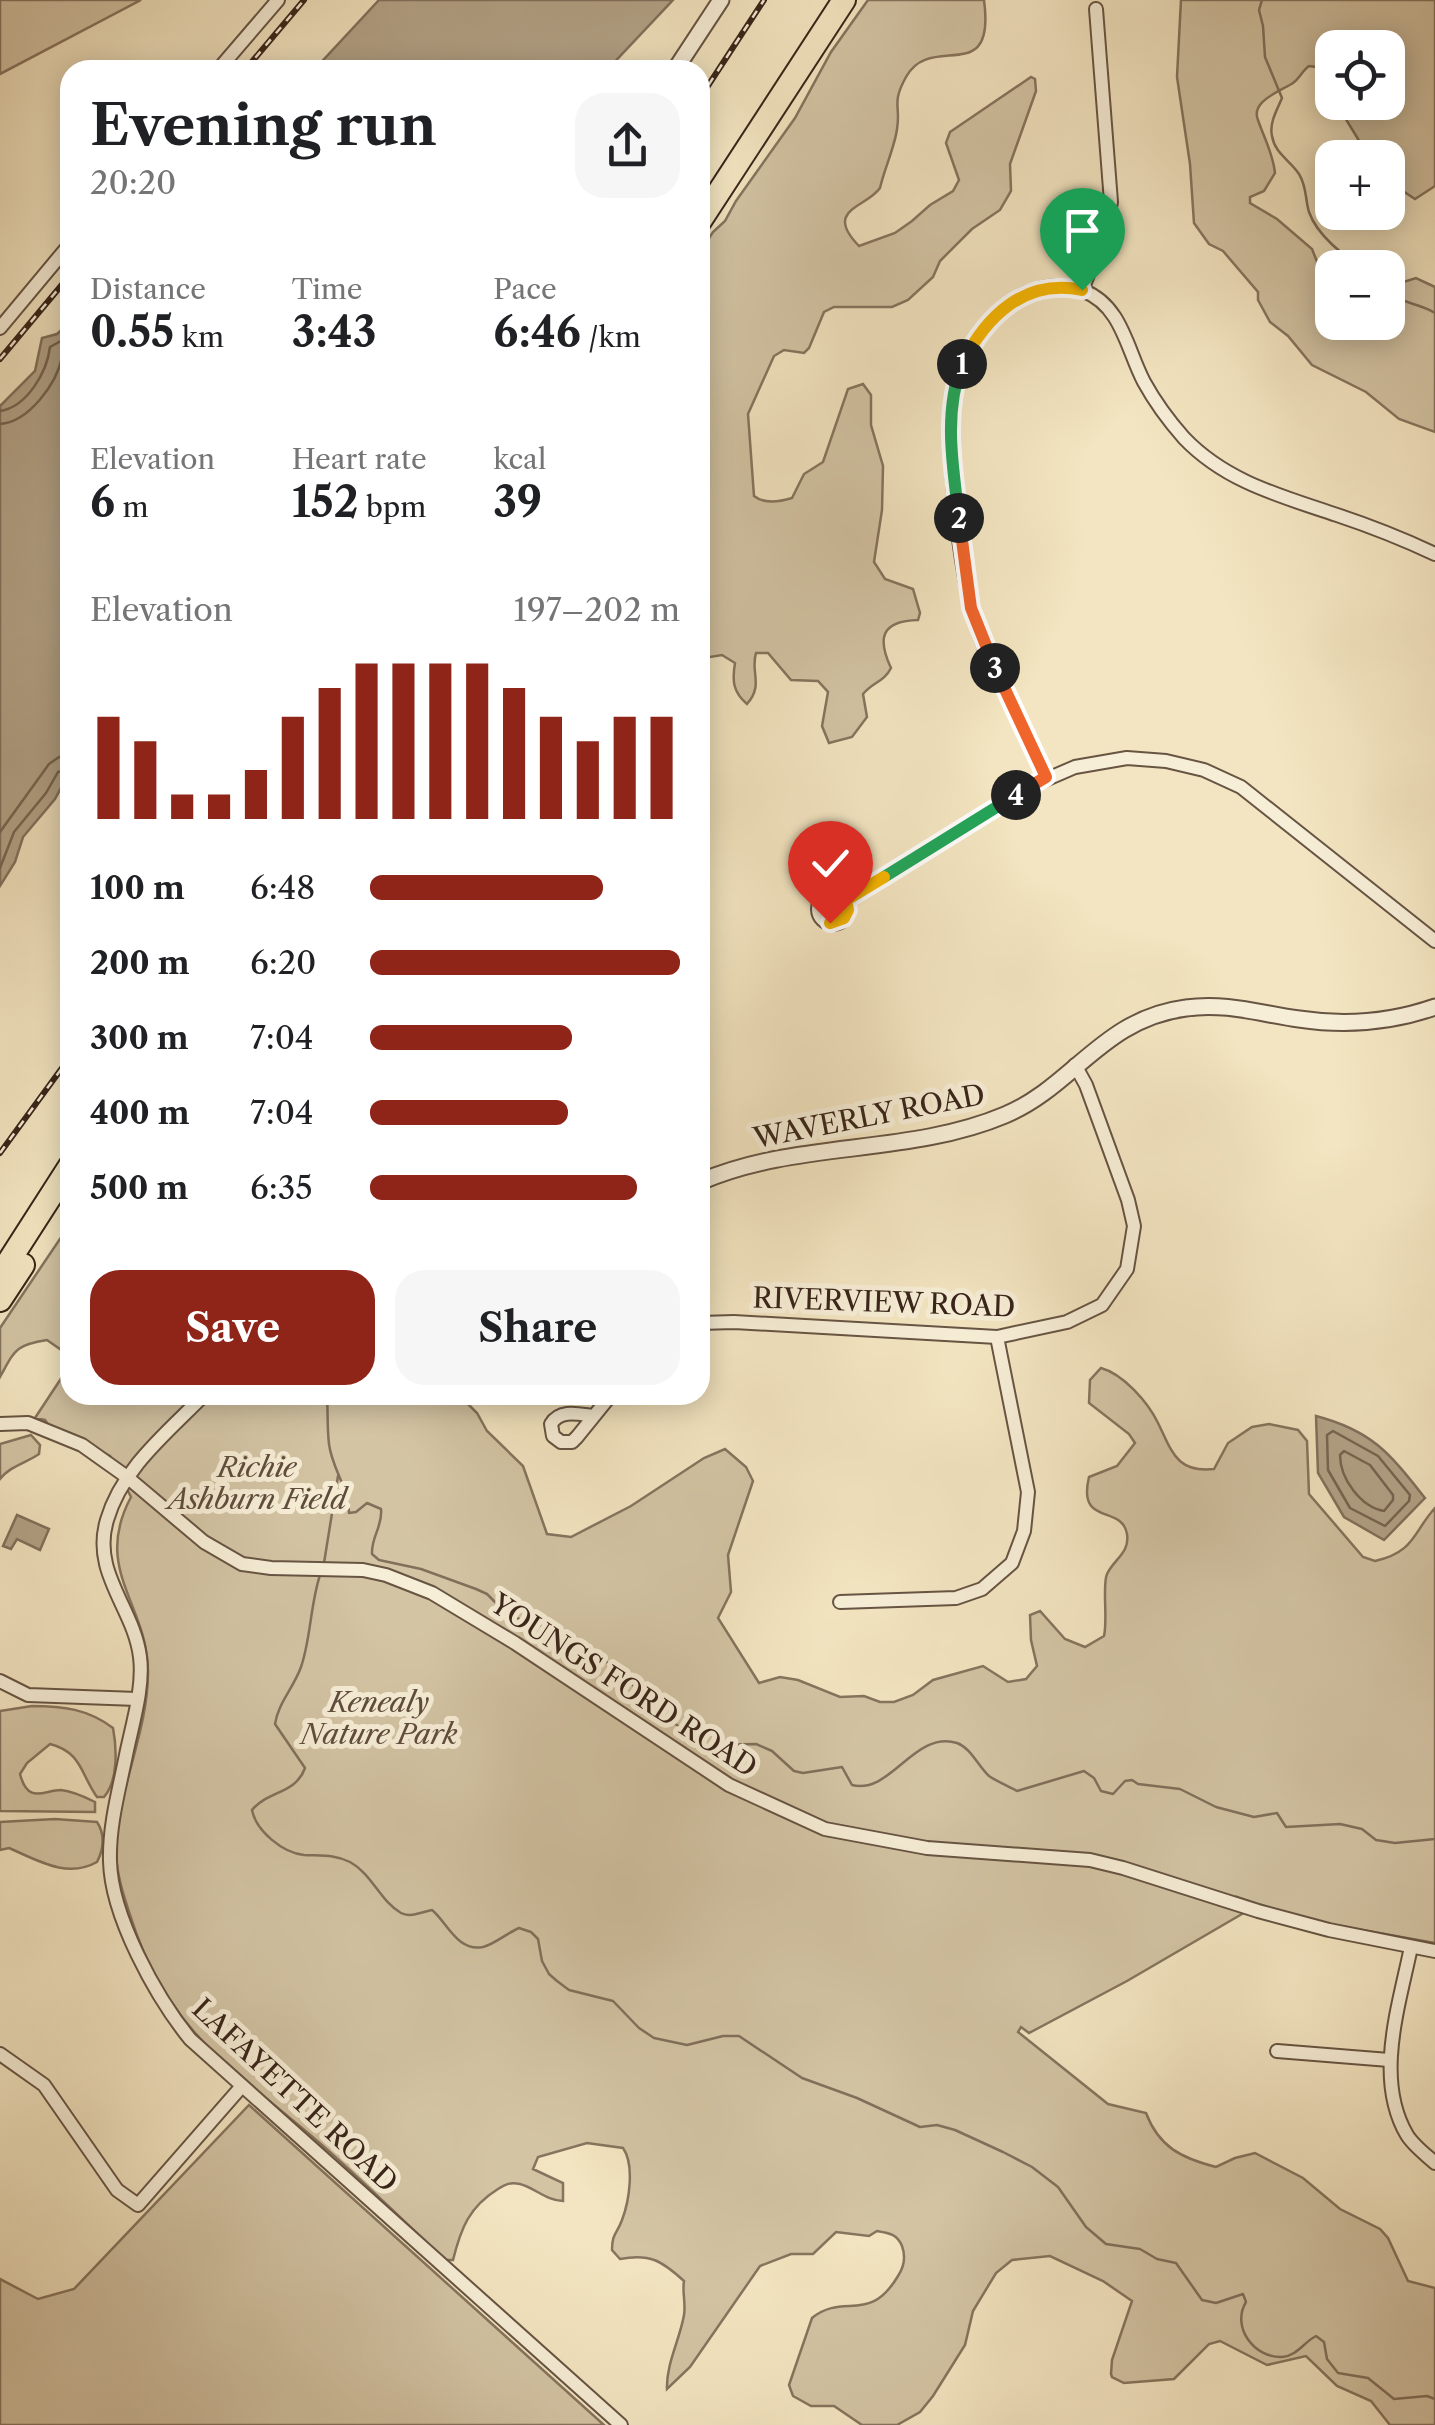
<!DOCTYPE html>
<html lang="en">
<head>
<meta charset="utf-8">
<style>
	:root { --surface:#fff; --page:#f6f6f6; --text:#202124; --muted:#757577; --accent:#8f2418 }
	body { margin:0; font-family:"Libre Caslon Text",serif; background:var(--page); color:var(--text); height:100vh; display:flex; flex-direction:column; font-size:38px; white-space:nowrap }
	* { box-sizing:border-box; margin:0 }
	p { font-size:32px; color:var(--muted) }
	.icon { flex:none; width:55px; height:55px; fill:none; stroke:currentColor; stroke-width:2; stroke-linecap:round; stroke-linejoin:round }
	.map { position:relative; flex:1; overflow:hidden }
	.panel { position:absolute; left:60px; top:60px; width:650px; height:1345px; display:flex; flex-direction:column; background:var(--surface); border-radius:30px; box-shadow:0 5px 25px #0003 }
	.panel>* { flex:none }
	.fabs { position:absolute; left:1315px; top:30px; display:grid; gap:20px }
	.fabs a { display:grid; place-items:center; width:90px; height:90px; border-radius:20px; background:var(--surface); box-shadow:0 5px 25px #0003; font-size:50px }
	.pin { position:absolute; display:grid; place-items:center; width:85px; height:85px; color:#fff; margin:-102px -42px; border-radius:50% 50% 50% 0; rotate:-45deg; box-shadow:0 0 10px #0007 }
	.pin .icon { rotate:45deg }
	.km { position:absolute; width:50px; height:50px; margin:-25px; border-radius:50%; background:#222; color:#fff; font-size:28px; line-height:50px; text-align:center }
	.round { display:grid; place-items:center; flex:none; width:105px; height:105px; border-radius:30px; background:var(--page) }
	.headline { display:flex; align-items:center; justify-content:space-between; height:170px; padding:0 30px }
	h1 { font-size:55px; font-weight:700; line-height:75px }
	.stats { display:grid; grid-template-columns:repeat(3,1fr); gap:15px; height:170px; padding:10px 30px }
	.stats div { display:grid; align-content:center }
	.stats b { font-size:42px; font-weight:700 }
	.stats small { font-size:28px; font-weight:400 }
	.stats p { font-size:28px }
	.chart { height:280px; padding:20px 30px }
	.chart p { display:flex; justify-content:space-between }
	.chart svg { width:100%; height:180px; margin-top:10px; stroke:var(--accent); stroke-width:6 }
	.primary-button { display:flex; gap:20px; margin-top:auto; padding:20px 30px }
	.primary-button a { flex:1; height:115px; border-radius:30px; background:var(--accent); color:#fff; font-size:40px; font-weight:700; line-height:115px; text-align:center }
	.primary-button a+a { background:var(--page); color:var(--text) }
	ul { padding:0 30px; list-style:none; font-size:32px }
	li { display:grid; grid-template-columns:160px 120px 1fr; align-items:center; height:75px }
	li i { height:25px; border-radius:12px; background:var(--accent) }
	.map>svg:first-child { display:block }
</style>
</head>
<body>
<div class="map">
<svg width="1435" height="2425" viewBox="0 0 1435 2425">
	<rect width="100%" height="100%" fill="#f3e5c1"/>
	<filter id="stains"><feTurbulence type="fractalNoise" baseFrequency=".002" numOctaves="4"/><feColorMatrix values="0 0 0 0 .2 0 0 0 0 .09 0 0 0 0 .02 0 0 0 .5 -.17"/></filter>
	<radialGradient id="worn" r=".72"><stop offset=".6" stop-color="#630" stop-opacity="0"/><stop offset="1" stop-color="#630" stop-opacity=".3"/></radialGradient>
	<g fill="#d3c4a4" stroke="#86745e" stroke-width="2.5">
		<path d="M0,0H141L0,74Z"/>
		<path d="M868,0H984C996,89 931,31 906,77C891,104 901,106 897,129C895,146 884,170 880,188C866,208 823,209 859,246L895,233L912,221L930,205L953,191L959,180L946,143L950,132L1031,77L1035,79L1036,91L1010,164L1011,191L1000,210L972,229L940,261L933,277L908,300L892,307H834L824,312L809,348L804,353L784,350L774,356L748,414L754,496C764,504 779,502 792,498L804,474L823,462L848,389L863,384L871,395V425L883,466L882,510L874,562L885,579L913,589L920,613L918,620C881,621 877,638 891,668C884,682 873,682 863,694L867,717L852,737L829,743L822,726L828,692L818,681L791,680L768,653H756C750,672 764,685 747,704C733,692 732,681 735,663L722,655L704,658L700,654V252L713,232L725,221L736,201L795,118L831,52Z"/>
		<path d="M1181,0H1435V186L1415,199L1388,181V158L1369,157L1336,103L1388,102V48H1332V88L1324,68L1309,66C1302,71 1300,78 1293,83C1281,91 1250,101 1258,120C1264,138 1273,153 1275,173L1264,191L1250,197V203L1277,219L1312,249L1322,274L1332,281V322H1388V304L1395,299L1400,283L1416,278L1435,287V432L1399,419L1366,392L1312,365L1288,336L1270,322L1258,300V292L1223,251L1209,244L1194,223L1190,164L1177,77Z"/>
		<path d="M70,1224V1356L47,1340C15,1345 15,1350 0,1377V1328Z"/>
		<path d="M70,1365V1395H459L477,1413L487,1431L523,1466L547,1534L571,1537L631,1506L704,1458L725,1449L746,1467L753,1481L728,1555L731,1592L718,1618L759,1683L780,1677L798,1680L840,1697L864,1696L880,1702H894L913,1695L933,1680L983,1666L1008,1682L1026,1679L1037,1666L1031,1640L1030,1615L1040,1611L1065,1639L1085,1647L1104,1636C1108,1619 1102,1585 1107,1574C1114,1559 1130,1553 1127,1534C1122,1504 1077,1527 1089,1477L1117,1466L1135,1443L1129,1434L1089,1403L1090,1380L1101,1368C1123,1374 1148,1402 1158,1423C1172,1451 1176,1473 1214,1469L1228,1443L1252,1427L1269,1424L1298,1430L1307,1441L1309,1494L1363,1557L1375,1561C1415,1552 1413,1532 1435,1508V1943L1306,1920L1237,1897L1242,1914L1127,1981L1029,2033L1021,2027L1018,2032L1108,2104L1146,2113C1159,2147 1181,2158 1216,2167L1235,2158L1255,2153L1303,2178L1340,2209L1380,2229L1388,2238L1408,2281L1435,2288V2425H1390L1371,2401L1337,2386L1306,2356L1267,2365L1220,2341L1209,2344L1174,2379L1124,2383L1112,2377L1111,2374L1112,2360L1132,2301L1103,2281L1050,2256L1012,2260L996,2273L973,2311L965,2345L933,2396L920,2412L897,2425H862L834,2406H811L793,2396L789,2385L812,2318C844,2292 869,2325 898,2276C904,2267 906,2257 902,2246C897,2234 889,2233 877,2231L869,2236L836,2232L813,2254H791L760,2266L690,2367L667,2389C666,2364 680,2339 684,2315C686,2303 682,2292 684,2281C662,2261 650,2253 620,2259L612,2250C612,2233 617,2234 622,2220C629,2202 635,2165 623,2148L587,2143L538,2157L533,2169L563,2183V2201C547,2201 535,2188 520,2184C510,2182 506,2184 498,2189C469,2207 461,2228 453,2260H445C405,2222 365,2183 323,2146C237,2071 168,2034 131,1918C124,1897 116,1873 116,1851C117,1790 148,1733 148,1672C148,1604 92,1570 131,1497L110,1456L52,1430L45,1420L35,1418Z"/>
		<path d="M31,1435L40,1445L39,1454C26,1463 10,1466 0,1479V1444Z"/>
		<path d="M32,1706C63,1706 88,1709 113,1728C117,1749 118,1781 104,1797H97C81,1775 82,1752 50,1744L27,1763L20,1774C28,1805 44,1790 61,1790C72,1791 85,1797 95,1802V1812L0,1811V1711Z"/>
		<path d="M55,1819L97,1822C105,1834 104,1849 97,1862C67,1879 37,1860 9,1848L0,1850V1822Z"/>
		<path d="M249,2105L604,2425H0V2279L38,2299L74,2289Z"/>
	</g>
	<g fill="#b3a388" stroke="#82705c" stroke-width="2.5">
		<path d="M379,0H673L607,70H314Z"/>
		<path d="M70,322V771L55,799L23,837L15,862L0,886V406L35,371L42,338L57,334Z"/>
		<path d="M1316,1416C1373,1431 1390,1454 1425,1498L1384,1540L1344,1517L1318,1473Z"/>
		<path d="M17,1515L49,1529L40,1550L17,1539L11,1549L3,1546Z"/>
	</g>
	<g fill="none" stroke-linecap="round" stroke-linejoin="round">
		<g stroke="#766450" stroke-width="2.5">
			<path d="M0,411C27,407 47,372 50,347L70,336"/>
			<path d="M0,424C29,422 57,383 62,357L70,352"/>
			<path d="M0,832L49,764L59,757L70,756"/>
			<path d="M0,868L14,832L46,793L58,772L70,769"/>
			<path d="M1333,1431L1378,1456L1410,1495L1409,1501L1385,1526L1350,1508L1328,1470L1327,1435Z"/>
			<path d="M1344,1451L1370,1465L1393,1495V1500L1384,1511C1361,1507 1340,1479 1340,1455Z"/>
		</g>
		<g stroke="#82705c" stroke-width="2.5">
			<path d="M1262,0L1259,10L1263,26L1265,57L1282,98C1277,110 1269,123 1272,136C1275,154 1290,160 1299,174C1307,187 1305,199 1309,212C1317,235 1344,257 1365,268"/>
			<path d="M1388,292C1402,304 1419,303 1435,313"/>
			<path d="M327,1395C328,1411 327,1428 329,1444C332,1469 349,1488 349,1513L356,1512L367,1503L381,1509C383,1526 371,1537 372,1554L379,1560L421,1569L476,1589L487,1594L508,1615L543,1627L579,1645L599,1661L611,1663L655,1707L701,1745L756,1744L772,1751L794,1771L803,1773L842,1767L852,1785C891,1795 914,1730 957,1743C971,1748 978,1766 989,1776C998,1782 1008,1786 1017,1791L1084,1771L1094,1778L1101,1791L1113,1794L1125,1781L1132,1780L1138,1784L1180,1789L1216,1807L1254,1817L1277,1813L1286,1827L1340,1824L1362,1829L1376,1840L1395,1843L1435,1839"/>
			<path d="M324,1563L338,1476"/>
			<path d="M320,1575C310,1606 311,1638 301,1667C294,1687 278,1703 275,1724L305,1768C296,1794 267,1791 252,1810C256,1831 283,1853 304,1855C321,1856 334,1854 350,1862C372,1874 380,1901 401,1913C410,1918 422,1912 432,1910C447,1922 457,1952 483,1947C495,1944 507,1933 519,1928L531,1932L538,1939L542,1961L549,1974L557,1981L569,1990L613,2001L639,2028L654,2038L687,2045L723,2036H739L802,2078L857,2098L920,2127L937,2125L955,2130L1003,2152L1032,2167L1058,2187L1086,2227L1106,2244L1140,2249L1157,2259L1176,2263L1202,2300L1216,2303L1243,2294L1246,2302C1231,2327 1254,2358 1282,2357C1297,2356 1304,2342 1316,2336L1324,2342L1327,2359L1338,2373L1368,2378L1394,2399L1427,2396L1435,2399"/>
		</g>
		<defs>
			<g id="minor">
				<path d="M218,70L278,0"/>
				<path d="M1082,290L1104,234L1111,202L1096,9"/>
				<path d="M0,328L70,244"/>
				<path d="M1047,777C1023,728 995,678 977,627C960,580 942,426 956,380C964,353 980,330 1000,311C1022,290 1055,279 1084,291C1122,306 1127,350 1144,382C1155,402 1169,421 1184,438C1226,482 1281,496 1337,515C1370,526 1403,539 1435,554"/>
				<circle cx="833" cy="909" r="15"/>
				<path d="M845,900L1031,786L1075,767L1127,758L1166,761L1204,770L1241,787L1435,941"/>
				<path d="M700,1323L734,1322L997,1337L1067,1322L1102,1305L1127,1269L1134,1226L1128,1200L1086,1085L1075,1065"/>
				<path d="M204,1395C168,1432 122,1468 107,1520C91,1573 134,1608 140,1657C144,1688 132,1725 126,1755C119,1790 109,1825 110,1861C111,1916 156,1997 190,2039L621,2425"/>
				<path d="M593,1416C578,1414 560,1409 551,1424L553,1436L561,1442H572L577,1437L611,1395"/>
				<path d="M0,1424L28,1423L82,1445L127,1477L204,1542L242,1564L271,1568L363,1570L386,1575L432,1593L515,1643L729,1785L825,1829L927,1848L1090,1860L1123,1868L1258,1911L1329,1930L1435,1951"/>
				<path d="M840,1602L956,1598L982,1589L1012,1563L1024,1531L1028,1492L997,1337"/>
				<path d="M0,1681L28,1695L137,1699"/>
				<path d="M1411,1947C1399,2006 1374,2079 1407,2135C1413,2145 1426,2155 1435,2163"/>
				<path d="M1277,2051L1389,2060"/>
				<path d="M0,2054L44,2085L117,2190L138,2205L242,2086"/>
			</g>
			<g id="tertiary">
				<path d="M675,70L721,0"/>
				<path d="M700,1182C796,1140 908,1156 1005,1115C1074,1086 1102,1019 1186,1008C1225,1002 1262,1014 1299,1019C1345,1026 1392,1022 1435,1007"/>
			</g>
			<g id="motorway">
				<path d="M700,221L844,0"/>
				<path d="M0,1275L70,1166"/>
				<path d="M0,1300L23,1265"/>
			</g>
		</defs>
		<use href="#minor" stroke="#675443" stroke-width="16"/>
		<use href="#tertiary" stroke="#675443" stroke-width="19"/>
		<use href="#motorway" stroke="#382419" stroke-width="26"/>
		<use href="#minor" stroke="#f7eed7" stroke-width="12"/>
		<use href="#tertiary" stroke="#f7eed7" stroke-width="15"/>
		<use href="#motorway" stroke="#f3e5c1" stroke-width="22"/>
		<defs>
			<g id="rail">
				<path d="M245,70L304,0"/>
				<path d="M700,98L764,0"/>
				<path d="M0,359L70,275"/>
				<path d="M0,1153L70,1057"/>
			</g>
		</defs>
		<use href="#rail" stroke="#382419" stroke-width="6"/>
		<use href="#rail" stroke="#f7eed7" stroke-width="2.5" stroke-dasharray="8" stroke-linecap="butt"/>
	</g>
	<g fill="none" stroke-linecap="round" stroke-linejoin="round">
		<defs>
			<path id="split-1" d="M962,364C986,316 1025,278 1082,290"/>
			<path id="split-2" d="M959,518C953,467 943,414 962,364"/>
			<path id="split-3" d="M959,518L971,608L995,668"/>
			<path id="split-4" d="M995,668L1046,777L1016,795"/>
			<path id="split-5" d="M884,877L1016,795"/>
			<path id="split-6" d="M830,923L844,918L848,910L846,900L884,877"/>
		</defs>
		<use href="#split-1" stroke="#fff" stroke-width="20"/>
		<use href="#split-2" stroke="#fff" stroke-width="20"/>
		<use href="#split-3" stroke="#fff" stroke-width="20"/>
		<use href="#split-4" stroke="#fff" stroke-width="20"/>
		<use href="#split-5" stroke="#fff" stroke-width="20"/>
		<use href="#split-6" stroke="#fff" stroke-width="20"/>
		<use href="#split-1" stroke="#f5b400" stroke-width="12"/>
		<use href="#split-2" stroke="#22a559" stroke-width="12"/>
		<use href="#split-3" stroke="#f0652b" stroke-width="12"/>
		<use href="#split-4" stroke="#f0652b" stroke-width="12"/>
		<use href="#split-5" stroke="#22a559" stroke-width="12"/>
		<use href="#split-6" stroke="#f5b400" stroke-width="12"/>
	</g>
	<g text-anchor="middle" stroke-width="10" stroke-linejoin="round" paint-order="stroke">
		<g font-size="28" fill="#382419" stroke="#f7eed7">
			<text transform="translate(869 1116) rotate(-11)" y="10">WAVERLY ROAD</text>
			<text transform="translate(884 1302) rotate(2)" y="10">RIVERVIEW ROAD</text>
			<text transform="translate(624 1685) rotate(33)" y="10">YOUNGS FORD ROAD</text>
			<text transform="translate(295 2095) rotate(43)" y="10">LAFAYETTE ROAD</text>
		</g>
		<g font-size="28" font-style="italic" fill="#5f4c3c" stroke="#f7eed7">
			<text x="257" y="1477">Richie<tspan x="257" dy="32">Ashburn Field</tspan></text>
			<text x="379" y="1712">Kenealy<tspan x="379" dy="32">Nature Park</tspan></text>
		</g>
	</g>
	<rect width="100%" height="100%" filter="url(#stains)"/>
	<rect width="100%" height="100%" fill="url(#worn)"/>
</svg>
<div class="fabs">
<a><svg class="icon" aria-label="locate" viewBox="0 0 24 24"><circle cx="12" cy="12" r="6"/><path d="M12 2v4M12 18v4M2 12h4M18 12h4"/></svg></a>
<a>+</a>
<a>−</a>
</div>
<div class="pin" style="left:1082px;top:290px;background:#1e9e55"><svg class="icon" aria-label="arrive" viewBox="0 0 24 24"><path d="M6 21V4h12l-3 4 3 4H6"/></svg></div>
<div class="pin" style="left:830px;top:923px;background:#d93025"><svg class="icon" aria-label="check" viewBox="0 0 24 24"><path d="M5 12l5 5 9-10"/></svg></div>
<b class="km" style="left:962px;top:364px">1</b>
<b class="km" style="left:959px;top:518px">2</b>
<b class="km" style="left:995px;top:668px">3</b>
<b class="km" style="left:1016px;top:795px">4</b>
<section class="panel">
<div class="headline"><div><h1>Evening run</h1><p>20:20</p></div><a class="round"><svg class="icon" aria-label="share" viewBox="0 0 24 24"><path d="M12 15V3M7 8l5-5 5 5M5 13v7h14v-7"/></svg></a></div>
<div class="stats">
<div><p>Distance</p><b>0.55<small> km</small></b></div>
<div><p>Time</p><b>3:43</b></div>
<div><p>Pace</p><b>6:46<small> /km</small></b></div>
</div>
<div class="stats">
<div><p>Elevation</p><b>6<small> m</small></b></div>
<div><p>Heart rate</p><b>152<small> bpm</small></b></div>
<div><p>kcal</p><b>39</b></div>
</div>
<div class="chart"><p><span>Elevation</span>197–202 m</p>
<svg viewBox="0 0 160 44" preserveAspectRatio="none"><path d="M5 44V19M15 44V25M25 44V38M35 44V38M45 44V32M55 44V19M65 44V12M75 44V6M85 44V6M95 44V6M105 44V6M115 44V12M125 44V19M135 44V25M145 44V19M155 44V19"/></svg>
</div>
<ul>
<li><b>100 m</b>6:48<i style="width:75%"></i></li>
<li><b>200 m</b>6:20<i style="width:100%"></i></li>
<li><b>300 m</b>7:04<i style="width:65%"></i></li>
<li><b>400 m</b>7:04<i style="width:64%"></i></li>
<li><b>500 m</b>6:35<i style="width:86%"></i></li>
</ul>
<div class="primary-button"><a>Save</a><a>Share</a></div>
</section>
</div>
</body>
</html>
